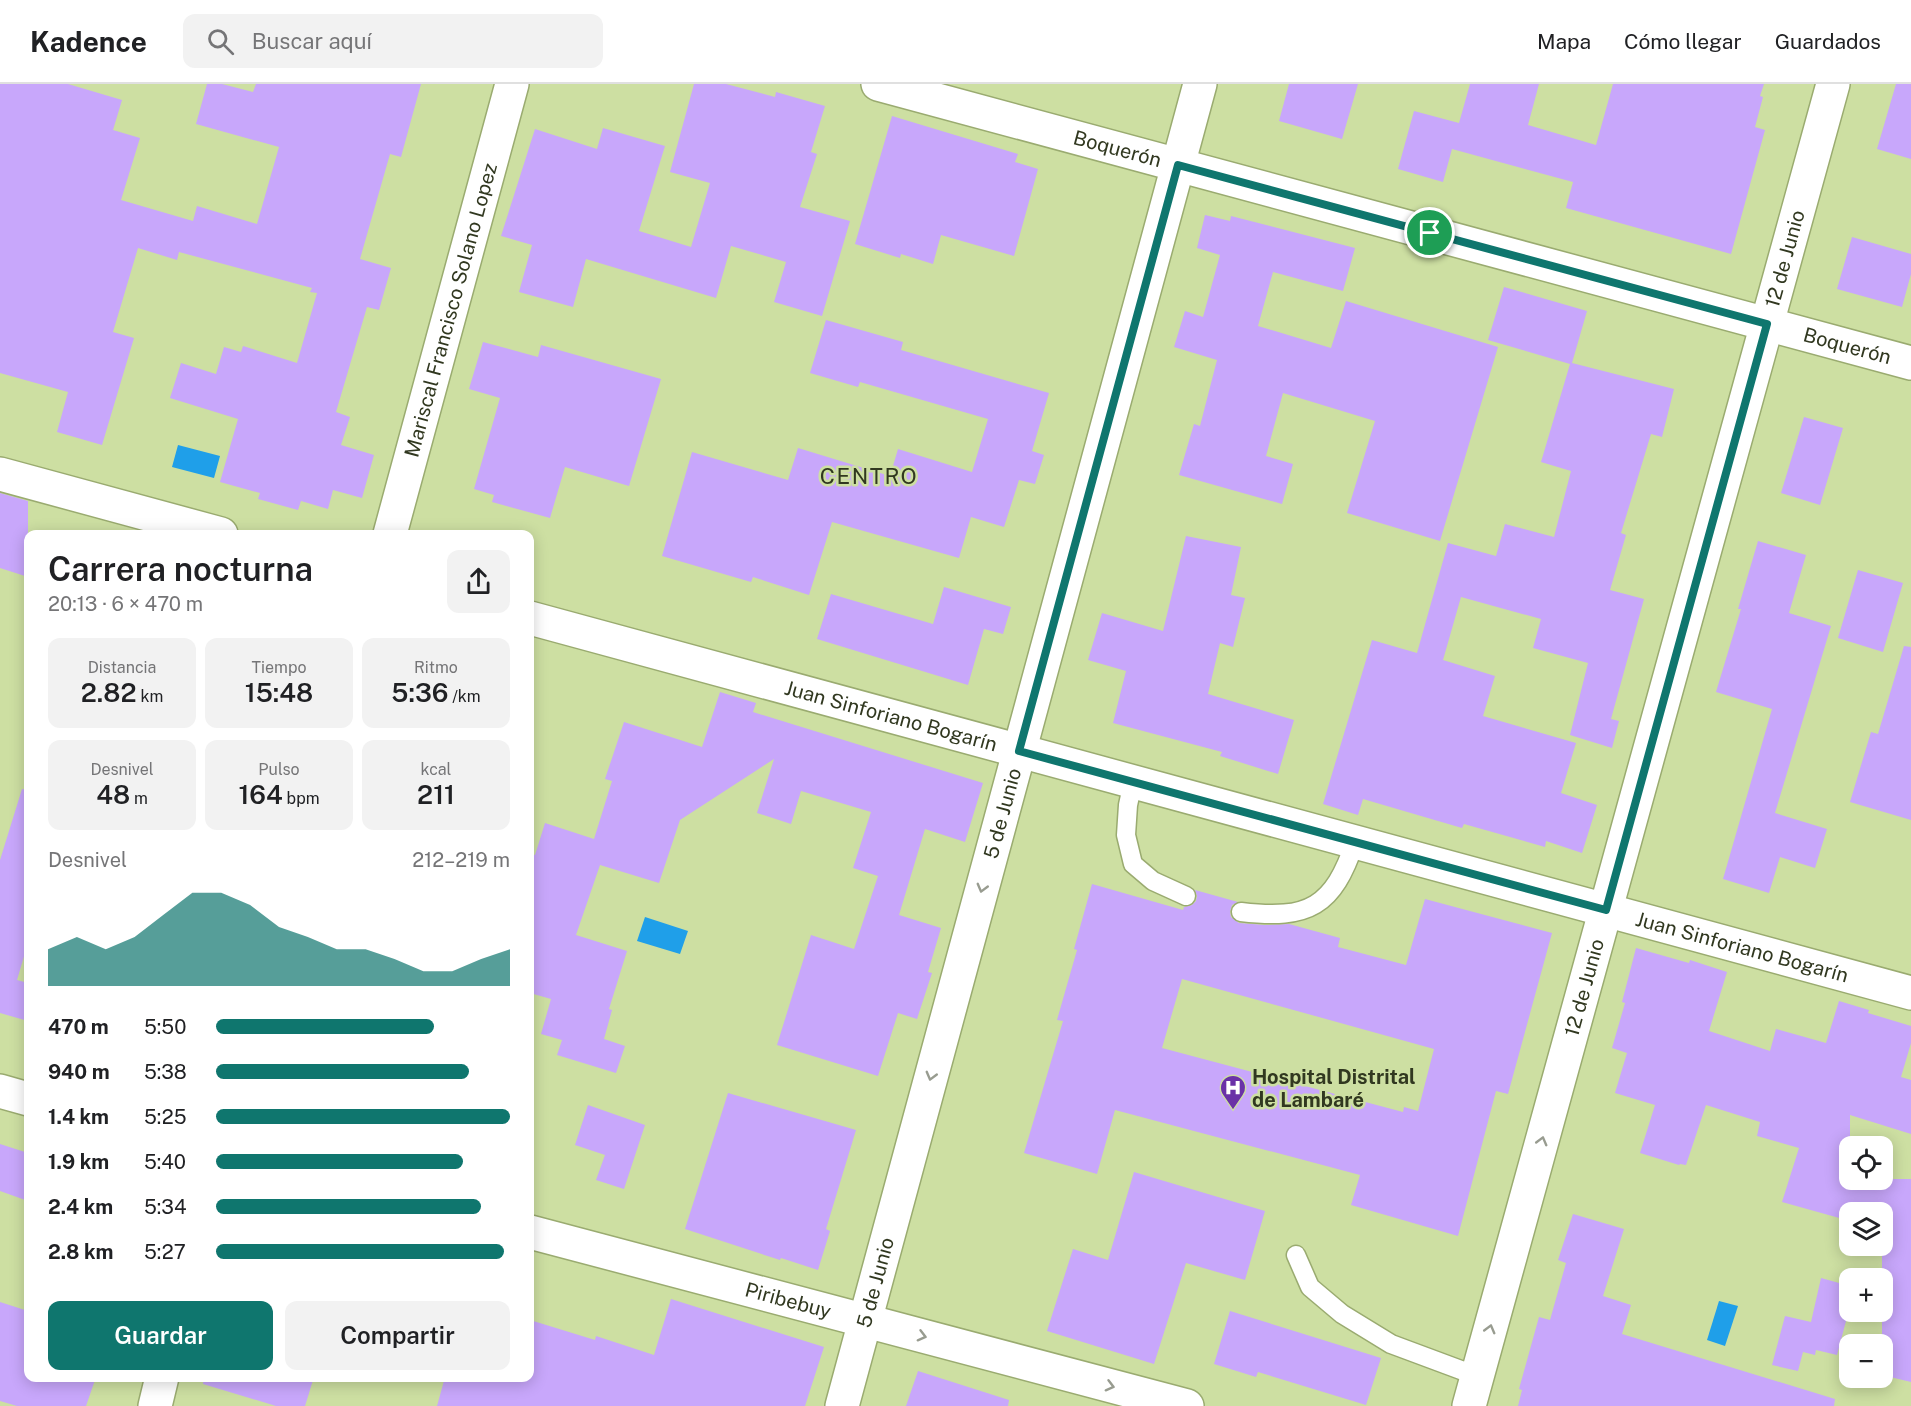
<!DOCTYPE html>
<html lang="es">
<head>
<meta charset="utf-8">
<style>
	:root { --surface:#fff; --page:#f2f2f2; --text:#202124; --muted:#757577; --line:#e0e0e0; --accent:#0f766e }
	body { margin:0; font-family:"Public Sans",sans-serif; background:var(--page); color:var(--text); height:100vh; display:flex; flex-direction:column; font-size:22px; white-space:nowrap }
	* { box-sizing:border-box; margin:0 }
	p { font-size:20px; color:var(--muted) }
	.icon { flex:none; width:33px; height:33px; fill:none; stroke:currentColor; stroke-width:2; stroke-linecap:round; stroke-linejoin:round }
	.map { position:relative; flex:1; overflow:hidden }
	.sheet { position:absolute; left:24px; top:446px; width:510px; height:852px; display:flex; flex-direction:column; background:var(--surface); border-radius:12px; box-shadow:0 3px 15px #0003 }
	.sheet>* { flex:none }
	.fabs { position:absolute; left:1839px; top:1052px; display:grid; gap:12px }
	.fabs a { display:grid; place-items:center; width:54px; height:54px; border-radius:12px; background:var(--surface); box-shadow:0 3px 15px #0003; font-size:30px }
	.pin { position:absolute; display:grid; place-items:center; width:51px; height:51px; color:#fff; margin:-26px; border:3px solid #fff; border-radius:50%; box-shadow:0 2px 6px #0007 }
	.round { display:grid; place-items:center; flex:none; width:63px; height:63px; border-radius:12px; background:var(--page) }
	.overview { display:flex; align-items:center; justify-content:space-between; height:102px; padding:0 24px }
	h1 { font-size:33px; font-weight:600; line-height:45px }
	.metrics { display:grid; grid-template-columns:repeat(3,1fr); gap:9px; height:102px; padding:6px 24px }
	.metrics div { display:grid; align-content:center; border-radius:12px; background:var(--page); text-align:center }
	.metrics b { font-size:26px; font-weight:600 }
	.metrics small { font-size:16px; font-weight:400 }
	.metrics p { font-size:16px }
	.chart { height:168px; padding:12px 24px }
	.chart p { display:flex; justify-content:space-between }
	.chart svg { width:100%; height:108px; margin-top:6px; fill:var(--accent); opacity:.7 }
	.primary-button { display:flex; gap:12px; margin-top:auto; padding:12px 24px }
	.primary-button a { flex:1; height:69px; border-radius:12px; background:var(--accent); color:#fff; font-size:24px; font-weight:600; line-height:69px; text-align:center }
	.primary-button a+a { background:var(--page); color:var(--text) }
	ul { padding:0 24px; list-style:none; font-size:20px }
	li { display:grid; grid-template-columns:96px 72px 1fr; align-items:center; height:45px }
	li i { height:15px; border-radius:8px; background:var(--accent) }
	header { display:flex; align-items:center; gap:36px; box-sizing:border-box; height:84px; padding:0 30px; background:var(--surface); border-bottom:2px solid var(--line) }
	header strong { font-size:28px }
	nav { display:flex; gap:33px; margin-inline-start:auto; font-size:21px }
	.search { width:420px; height:54px; background:var(--page); display:flex; align-items:center; gap:15px; box-sizing:border-box; padding:0 21px; border-radius:12px; color:var(--muted); font-size:22px }
	.map>svg:first-child { display:block }
</style>
</head>
<body>
<header>
<strong>Kadence</strong>
<div class="search"><svg class="icon" aria-label="search" viewBox="0 0 24 24"><circle cx="10" cy="10" r="6"/><path d="M15 15l6 6"/></svg>Buscar aquí</div>
<nav><a>Mapa</a><a>Cómo llegar</a><a>Guardados</a></nav>
</header>
<div class="map">
<svg width="1911" height="1322" viewBox="0 0 1911 1322">
	<rect width="100%" height="100%" fill="#cddfa2"/>
	<g fill="#1f9fe9">
		<path d="M178,361L220,372L214,394L172,383Z"/>
		<path d="M645,833L688,847L680,870L637,857Z"/>
		<path d="M1719,1217L1738,1222L1725,1262L1707,1256Z"/>
	</g>
	<g fill="#c8a7fb" fill-rule="evenodd">
		<path d="M0,0H68L122,16L113,46L140,54L121,116L193,137L197,122L257,140L279,63L196,40L207,0H222L253,8L256,0H421L401,73L390,70L360,175L391,184L379,226L367,223L336,328L350,333L341,361L374,371L362,414L333,406L328,425L301,417L298,426L258,415L260,409L220,398L238,335L170,314L181,279L216,290L224,263L241,268L243,262L297,279L317,209L310,208L312,204L179,168L177,176L138,164L113,248L134,254L102,361L57,348L68,308L0,289Z"/>
		<path d="M694,0H726L775,13L776,8L825,22L811,68L817,70L800,123L850,137L822,232L774,218L786,178L731,162L716,214L586,175L573,223L519,208L532,161L501,152L535,45L597,65L603,44L665,62L639,147L691,163L710,99L670,88Z"/>
		<path d="M1289,0H1358L1342,55L1279,37Z"/>
		<path d="M1470,0H1539L1528,41L1596,61L1613,0H1764L1760,12L1763,13L1755,43L1765,46L1731,170L1566,124L1573,98L1452,65L1443,98L1398,85L1414,27L1459,39Z"/>
		<path d="M1896,0H1911V75L1877,65Z"/>
		<path d="M892,32L1018,70L1015,78L1038,85L1014,172L941,151L933,180L901,170L900,174L855,160Z"/>
		<path d="M1205,131L1230,137L1231,132L1355,164L1343,207L1273,188L1258,242L1331,264L1346,217L1498,263L1440,457L1347,429L1375,337L1283,309L1266,372L1293,380L1282,420L1179,391L1194,340L1200,342L1217,276L1174,263L1185,227L1203,233L1220,171L1197,164Z"/>
		<path d="M1852,153L1911,170V190L1902,223L1837,205Z"/>
		<path d="M1504,203L1587,227L1572,279L1674,305L1662,353L1651,350L1621,449L1626,451L1610,506L1644,515L1611,635L1619,637L1612,664L1570,651L1588,579L1533,564L1541,535L1461,513L1443,576L1495,592L1483,632L1576,659L1561,709L1597,721L1582,769L1546,757L1545,763L1464,740L1462,744L1363,715L1358,731L1323,720L1372,556L1417,569L1448,459L1496,472L1505,440L1554,453L1571,387L1541,378L1570,280L1488,256Z"/>
		<path d="M826,236L903,258L901,266L1049,309L1032,367L1044,371L1035,400L1019,396L1004,443L971,433L959,474L832,438L809,511L753,493L751,498L662,472L692,368L788,396L798,364L890,392L898,365L972,388L988,335L860,298L858,303L810,289Z"/>
		<path d="M483,258L538,273L541,261L661,295L629,402L565,383L550,434L492,418L494,411L474,405L500,314L469,305Z"/>
		<path d="M1804,333L1843,344L1820,421L1781,409Z"/>
		<path d="M0,409L28,417V493L0,484Z"/>
		<path d="M1186,452L1241,463L1231,511L1245,514L1233,563L1220,559L1208,610L1294,636L1278,690L1220,672L1222,668L1113,639L1126,587L1088,576L1102,529L1163,547Z"/>
		<path d="M1758,457L1806,471L1789,529L1831,542L1775,729L1827,745L1815,784L1780,773L1769,809L1723,795L1772,625L1716,608L1741,525H1738Z"/>
		<path d="M1858,486L1903,499L1883,568L1838,554Z"/>
		<path d="M944,503L1011,523L1003,550L984,545L968,601L817,555L831,510L933,540Z"/>
		<path d="M1904,562L1911,563V736L1850,718L1871,648L1878,650Z"/>
		<path d="M720,608L756,619L753,628L983,699L965,758L925,745L899,831L941,844L928,888L932,889L917,935L898,929L878,992L777,961L811,851L854,865L878,792L853,784L871,728L801,707L791,740L757,729L774,675L680,736L659,799L600,781L576,851L627,867L609,925L612,926L604,955L625,962L616,989L557,971L562,956L541,950L551,915L530,909V770L535,771L545,739L594,755L612,697L605,695L624,638L702,663Z"/>
		<path d="M22,705L28,706V859L17,896L28,899V937L0,929V776Z"/>
		<path d="M1092,800L1183,826L1184,823L1192,821L1196,817L1197,812L1195,806L1238,818L1232,821L1230,828L1231,833L1239,839L1265,841L1289,840L1340,854L1338,863L1406,881L1425,815L1552,849L1508,1010L1496,1007L1458,1152L1351,1121L1360,1091L1115,1026L1097,1090L1024,1069L1063,937L1057,936L1077,866L1074,865ZM1182,895L1434,965L1418,1027L1404,1023L1403,1028L1162,964Z"/>
		<path d="M1636,864L1689,879L1690,876L1727,888L1709,947L1770,967L1776,945L1826,959L1839,917L1869,926L1868,929L1911,942V959L1901,993L1911,996V1050L1850,1031V1095H1911V1298L1882,1291V1121L1875,1120L1873,1128H1850V1137L1782,1118L1799,1064L1757,1052L1760,1038L1706,1021L1686,1081L1680,1080L1679,1081L1640,1069L1655,1021L1615,1009L1627,969L1612,964L1625,919L1622,918Z"/>
		<path d="M728,1009L856,1046L826,1145L830,1147L818,1186L781,1174L780,1176L685,1145Z"/>
		<path d="M588,1021L645,1041L624,1105L596,1096L605,1071L575,1061Z"/>
		<path d="M0,1060L28,1069V1117L0,1107Z"/>
		<path d="M1134,1088L1265,1127L1245,1196L1186,1179L1154,1280L1047,1247L1073,1165L1108,1176Z"/>
		<path d="M1573,1130L1624,1145L1603,1212L1631,1221L1622,1250L1835,1315L1834,1322H1518L1522,1306L1519,1305L1539,1233L1550,1236L1566,1179L1558,1176Z"/>
		<path d="M1821,1194L1850,1202V1222L1837,1271L1816,1266L1815,1271L1803,1268L1798,1287L1772,1281L1785,1232L1811,1238Z"/>
		<path d="M671,1215L824,1263L805,1322H437L445,1293H530V1236L595,1256L596,1252L654,1271Z"/>
		<path d="M0,1218L28,1227V1293H96L86,1322H17L0,1317Z"/>
		<path d="M1230,1227L1381,1274L1366,1321L1258,1288L1256,1293L1214,1280Z"/>
		<path d="M918,1287L1009,1316L1008,1322H906Z"/>
		<path d="M204,1293H314L305,1322H276L203,1300Z"/>
	</g>
	<g fill="none" stroke-linecap="round" stroke-linejoin="round">
		<defs>
			<g id="lane">
				<path d="M1133,698L1128,721L1126,751L1133,780L1153,797L1186,812"/>
				<path d="M1241,828C1309,836 1333,823 1355,758"/>
				<path d="M1296,1171L1310,1203L1342,1230L1391,1260L1477,1292"/>
			</g>
			<g id="street">
				<path id="s1" d="M878,0L1911,279"/>
				<path d="M0,390L221,450"/>
				<path id="s2" d="M530,534L1911,909"/>
				<path d="M0,1007L28,1015"/>
				<path id="s3" d="M530,1148L1187,1322"/>
				<path id="s4" d="M842,1322L1200,0"/>
				<path id="s5" d="M1469,1322L1833,0"/>
			</g>
			<g id="secondary">
				<path id="s6" d="M390,450L512,0"/>
				<path d="M155,1322L162,1293"/>
			</g>
		</defs>
		<use href="#lane" stroke="#9aab70" stroke-width="21"/>
		<use href="#street" stroke="#9aab70" stroke-width="36"/>
		<use href="#secondary" stroke="#9aab70" stroke-width="36"/>
		<use href="#lane" stroke="#fff" stroke-width="18"/>
		<use href="#street" stroke="#fff" stroke-width="33"/>
		<use href="#secondary" stroke="#fff" stroke-width="33"/>
	</g>
	<defs><path id="oneway-chevron" d="M-2-3.5L2.5 0L-2 3.5" fill="none" stroke-width="1.6" stroke-linecap="round" stroke-linejoin="round" transform="scale(1.5)"/></defs>
	<g stroke="#989c90">
		<use href="#oneway-chevron" transform="translate(982 804) rotate(105)"/>
		<use href="#oneway-chevron" transform="translate(931 992) rotate(105)"/>
		<use href="#oneway-chevron" transform="translate(1542 1057) rotate(-75)"/>
		<use href="#oneway-chevron" transform="translate(1490 1245) rotate(-75)"/>
		<use href="#oneway-chevron" transform="translate(922 1252) rotate(15)"/>
		<use href="#oneway-chevron" transform="translate(1110 1302) rotate(15)"/>
	</g>
	<g fill="none" stroke-linecap="round" stroke-linejoin="round">
		<defs>
			<path id="route" d="M1178,81L1767,240L1606,826L1019,667Z"/>
		</defs>
		<use href="#route" stroke="#fff" stroke-width="12"/>
		<use href="#route" stroke="#0f766e" stroke-width="8"/>
	</g>
	<defs>
		<symbol id="hospital-pin" viewBox="-11 -11 22 30"><path d="M0 17L-7.5 6A9.5 9.5 0 1 1 7.5 6Z" fill="#6a31a7" stroke="#cddfa2"/><path d="M-5-5h3v3.5h4V-5h3V5h-3V1.5h-4V5h-3Z" fill="#fff"/></symbol>
	</defs>
	<g fill-rule="evenodd">
		<use href="#hospital-pin" x="1218" y="989" width="30" height="40"/>
	</g>
	<g text-anchor="middle" stroke-width="5" stroke-linejoin="round" paint-order="stroke">
		<g font-size="20" fill="#313820" stroke="#cddfa2">
			<text dy="7" stroke="none"><textPath href="#s1" startOffset="248">Boquerón</textPath></text>
			<text dy="7" stroke="none"><textPath href="#s5" startOffset="1190">12 de Junio</textPath></text>
			<text dy="7" stroke="none"><textPath href="#s6" startOffset="232">Mariscal Francisco Solano Lopez</textPath></text>
			<text dy="7" stroke="none"><textPath href="#s1" startOffset="1004">Boquerón</textPath></text>
			<text dy="7" stroke="none"><textPath href="#s2" startOffset="374">Juan Sinforiano Bogarín</textPath></text>
			<text dy="7" stroke="none"><textPath href="#s4" startOffset="614">5 de Junio</textPath></text>
			<text dy="7" stroke="none"><textPath href="#s2" startOffset="1256">Juan Sinforiano Bogarín</textPath></text>
			<text dy="7" stroke="none"><textPath href="#s5" startOffset="434">12 de Junio</textPath></text>
			<text dy="7" stroke="none"><textPath href="#s4" startOffset="128">5 de Junio</textPath></text>
			<text dy="7" stroke="none"><textPath href="#s3" startOffset="267">Piribebuy</textPath></text>
		</g>
		<g font-size="20" font-weight="bold" fill="#313820" stroke="#cddfa2" text-anchor="start">
			<text x="1252" y="1000">Hospital Distrital<tspan x="1252" dy="23">de Lambaré</tspan></text>
		</g>
		<g font-size="22" letter-spacing="1.5" fill="#313820" stroke="#cddfa2">
			<text x="869" y="400">CENTRO</text>
		</g>
	</g>
</svg>
<div class="fabs">
<a><svg class="icon" aria-label="locate" viewBox="0 0 24 24"><circle cx="12" cy="12" r="6"/><path d="M12 2v4M12 18v4M2 12h4M18 12h4"/></svg></a>
<a><svg class="icon" aria-label="layers" viewBox="0 0 24 24"><path d="M12 4l9 5-9 5-9-5zM3 14l9 5 9-5"/></svg></a>
<a>+</a>
<a>−</a>
</div>
<div class="pin" style="left:1430px;top:149px;background:#1e9e55"><svg class="icon" aria-label="arrive" viewBox="0 0 24 24"><path d="M6 21V4h12l-3 4 3 4H6"/></svg></div>
<section class="sheet">
<div class="overview"><div><h1>Carrera nocturna</h1><p>20:13 · 6 × 470 m</p></div><a class="round"><svg class="icon" aria-label="share" viewBox="0 0 24 24"><path d="M12 15V3M7 8l5-5 5 5M5 13v7h14v-7"/></svg></a></div>
<div class="metrics">
<div><p>Distancia</p><b>2.82<small> km</small></b></div>
<div><p>Tiempo</p><b>15:48</b></div>
<div><p>Ritmo</p><b>5:36<small> /km</small></b></div>
</div>
<div class="metrics">
<div><p>Desnivel</p><b>48<small> m</small></b></div>
<div><p>Pulso</p><b>164<small> bpm</small></b></div>
<div><p>kcal</p><b>211</b></div>
</div>
<div class="chart"><p><span>Desnivel</span>212–219 m</p>
<svg viewBox="0 0 160 44" preserveAspectRatio="none"><path d="M0 44V29L10 24L20 29L30 24L40 15L50 6L60 6L70 11L80 20L90 24L100 29L110 29L120 33L130 38L140 38L150 33L160 29V44z"/></svg>
</div>
<ul>
<li><b>470 m</b>5:50<i style="width:74%"></i></li>
<li><b>940 m</b>5:38<i style="width:86%"></i></li>
<li><b>1.4 km</b>5:25<i style="width:100%"></i></li>
<li><b>1.9 km</b>5:40<i style="width:84%"></i></li>
<li><b>2.4 km</b>5:34<i style="width:90%"></i></li>
<li><b>2.8 km</b>5:27<i style="width:98%"></i></li>
</ul>
<div class="primary-button"><a>Guardar</a><a>Compartir</a></div>
</section>
</div>
</body>
</html>
